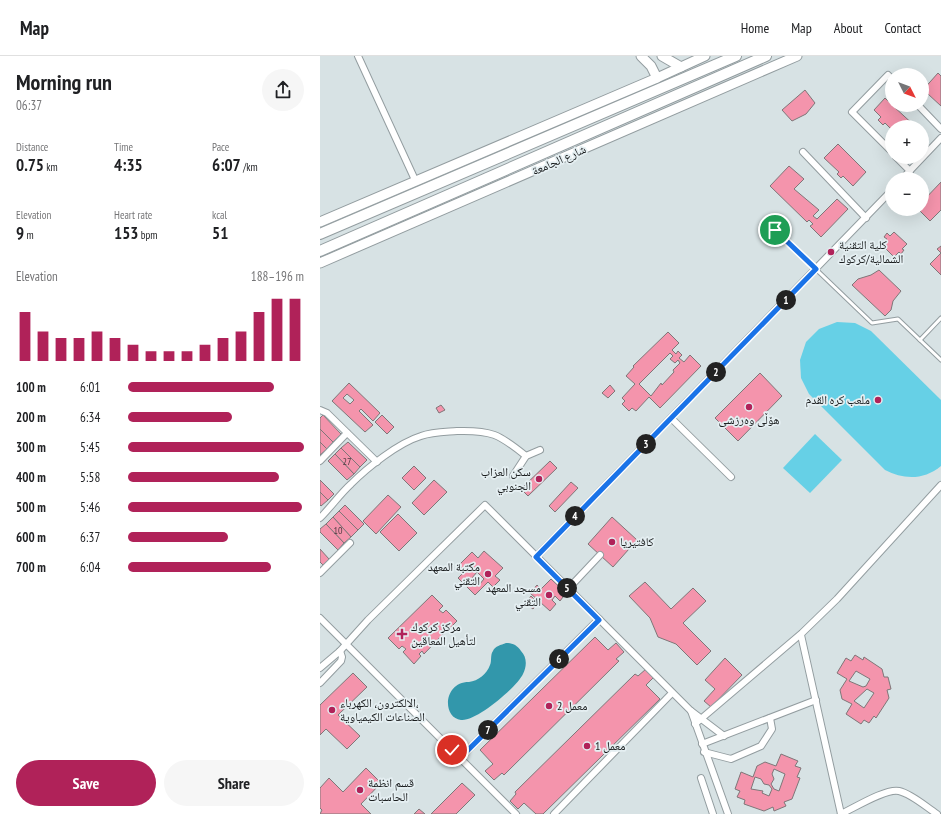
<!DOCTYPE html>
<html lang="en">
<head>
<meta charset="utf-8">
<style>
	:root { --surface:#fff; --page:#f6f6f6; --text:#202124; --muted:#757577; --line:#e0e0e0; --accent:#b02259 }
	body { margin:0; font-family:"PT Sans Narrow","Noto Naskh Arabic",sans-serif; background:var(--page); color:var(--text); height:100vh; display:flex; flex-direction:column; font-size:15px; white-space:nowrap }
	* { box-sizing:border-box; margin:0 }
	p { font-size:13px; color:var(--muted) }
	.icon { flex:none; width:22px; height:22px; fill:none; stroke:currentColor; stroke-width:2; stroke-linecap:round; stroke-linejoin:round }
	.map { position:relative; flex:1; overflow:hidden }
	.details { display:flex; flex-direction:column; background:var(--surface); width:320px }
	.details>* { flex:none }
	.needle { width:26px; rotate:132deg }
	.tools { position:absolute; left:565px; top:12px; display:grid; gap:8px }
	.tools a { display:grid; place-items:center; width:44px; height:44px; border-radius:50%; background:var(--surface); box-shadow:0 4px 16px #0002; font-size:20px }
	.pin { position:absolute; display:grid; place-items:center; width:34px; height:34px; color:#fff; margin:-17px; border:2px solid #fff; border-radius:50%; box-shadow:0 1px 4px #0007 }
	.km { position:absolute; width:20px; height:20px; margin:-10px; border-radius:50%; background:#222; color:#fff; font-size:11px; line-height:20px; text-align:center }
	.round { display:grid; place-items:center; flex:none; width:42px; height:42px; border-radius:21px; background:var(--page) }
	.overview { display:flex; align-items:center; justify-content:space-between; height:68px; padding:0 16px }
	h1 { font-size:22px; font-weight:600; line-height:30px }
	.figures { display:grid; grid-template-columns:repeat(3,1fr); gap:6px; height:68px; padding:4px 16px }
	.figures div { display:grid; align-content:center }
	.figures b { font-size:17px; font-weight:600 }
	.figures small { font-size:11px; font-weight:400 }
	.figures p { font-size:11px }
	.chart { height:112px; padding:8px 16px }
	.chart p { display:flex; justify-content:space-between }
	.chart svg { width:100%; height:72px; margin-top:4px; stroke:var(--accent); stroke-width:6 }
	.primary-button { display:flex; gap:8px; margin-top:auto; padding:8px 16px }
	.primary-button a { flex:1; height:46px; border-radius:24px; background:var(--accent); color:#fff; font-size:16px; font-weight:600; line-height:46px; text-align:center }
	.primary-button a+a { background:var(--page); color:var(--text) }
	ul { padding:0 16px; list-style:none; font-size:13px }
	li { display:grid; grid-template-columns:64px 48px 1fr; align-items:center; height:30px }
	li i { height:10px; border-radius:5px; background:var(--accent) }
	header { display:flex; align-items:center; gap:24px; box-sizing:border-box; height:56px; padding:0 20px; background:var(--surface); border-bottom:1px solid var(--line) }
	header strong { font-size:19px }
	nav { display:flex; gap:22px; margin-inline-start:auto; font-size:14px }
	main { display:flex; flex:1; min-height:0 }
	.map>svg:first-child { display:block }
</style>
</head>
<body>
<header>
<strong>Map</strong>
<nav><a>Home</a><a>Map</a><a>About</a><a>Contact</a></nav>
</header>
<main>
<section class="details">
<div class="overview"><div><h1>Morning run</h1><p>06:37</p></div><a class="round"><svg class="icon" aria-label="share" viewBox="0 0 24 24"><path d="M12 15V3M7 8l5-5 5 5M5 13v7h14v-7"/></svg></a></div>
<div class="figures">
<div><p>Distance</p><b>0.75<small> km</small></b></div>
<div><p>Time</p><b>4:35</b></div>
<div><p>Pace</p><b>6:07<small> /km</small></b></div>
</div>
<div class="figures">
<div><p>Elevation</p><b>9<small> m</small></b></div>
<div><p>Heart rate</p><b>153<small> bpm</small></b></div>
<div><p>kcal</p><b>51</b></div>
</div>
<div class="chart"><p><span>Elevation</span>188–196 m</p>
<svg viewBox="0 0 160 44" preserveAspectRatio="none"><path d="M5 44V14M15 44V26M25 44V30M35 44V30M45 44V26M55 44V30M65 44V34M75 44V38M85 44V38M95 44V38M105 44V34M115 44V30M125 44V26M135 44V14M145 44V6M155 44V6"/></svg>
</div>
<ul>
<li><b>100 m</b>6:01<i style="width:83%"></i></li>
<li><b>200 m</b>6:34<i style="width:59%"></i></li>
<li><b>300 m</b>5:45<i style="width:100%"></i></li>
<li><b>400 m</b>5:58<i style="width:86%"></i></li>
<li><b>500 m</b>5:46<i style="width:99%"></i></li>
<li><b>600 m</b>6:37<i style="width:57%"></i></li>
<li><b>700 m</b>6:04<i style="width:81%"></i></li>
</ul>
<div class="primary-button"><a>Save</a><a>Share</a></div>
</section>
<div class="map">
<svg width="621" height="758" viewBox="0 0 621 758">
	<rect width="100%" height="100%" fill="#d7e2e4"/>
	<g fill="#66d0e6">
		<path d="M517,266L535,267L551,275L621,344V410C604,424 584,424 565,414L489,338L481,322L480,304L486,286L499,273Z"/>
		<path d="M495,378L522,404L490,437L463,412Z"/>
	</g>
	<path fill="#3297ab" d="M186,587C192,587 197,589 201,595C207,601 207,610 203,618C197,631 156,666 141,664C122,662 123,626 149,626C158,625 167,618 170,609C172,605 170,599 173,595C175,590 181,589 186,587Z"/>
	<g fill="#f494ac" stroke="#7f7678" fill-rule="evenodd">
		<path d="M618,17L621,20V50L608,38L607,39L602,35Z"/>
		<path d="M485,34L495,47L486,58L472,65L462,54Z"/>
		<path d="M565,42L572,49L596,71H572V74L565,67L563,69L558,64L561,61L554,54Z"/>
		<path d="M518,88L546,116L533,130L523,120L521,122L517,118L519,116L504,102Z"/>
		<path d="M469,110L484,123L474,133L499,154L493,160L497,163L517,143L528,153L501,181L490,170L493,168L489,164L487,166L450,130Z"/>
		<path d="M621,126V154L610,165L598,153H602V146Z"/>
		<path d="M574,176L587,188L582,193L584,194L581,198L579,196L574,201L562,189L567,183L564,181L567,177L570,180Z"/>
		<path d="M621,190V219L610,208L621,197L617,193Z"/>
		<path d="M559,214L581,235L573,245L571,254L565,260L532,229L538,223L551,219Z"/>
		<path d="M348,276L359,287L352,294L356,298L358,295L362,299L359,302L364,306L370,299L381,310L340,352L329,341L316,355L312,352L309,355L302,348L305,345L302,342L315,328L306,320L314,311L313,310ZM350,297L353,300L350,303L355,307L358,304L360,307L353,314L354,316L342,329L341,327L331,340L319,328Z"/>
		<path d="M440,317L462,340L418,385L395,362Z"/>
		<path d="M29,327L60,357L53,365L41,353L39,355L53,369L45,376L12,345ZM27,338L34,344L30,348L23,342Z"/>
		<path d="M290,329L295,335L288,342L282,337Z"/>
		<path d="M121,349L125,354L119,357L116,352Z"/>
		<path d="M3,359L21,378L13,386L0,373V362Z"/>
		<path d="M62,359L74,371L67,378L55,366Z"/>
		<path d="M0,373L13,386L7,393L0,386Z"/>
		<path d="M0,386L7,393L0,399Z"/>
		<path d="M28,386L47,404L40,411L21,392Z"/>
		<path d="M21,392L40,411L34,418L15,398Z"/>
		<path d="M15,398L34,418L27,424L8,405Z"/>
		<path d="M230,405L237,412L208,440L201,433Z"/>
		<path d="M94,410L106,422L94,434L82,422Z"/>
		<path d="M0,424L14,438L8,444L0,436Z"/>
		<path d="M114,424L127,436L104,459L92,447Z"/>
		<path d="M251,426L258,432L235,456L229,450Z"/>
		<path d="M0,436L8,444L1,450L0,449Z"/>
		<path d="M68,439L81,451L56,478L43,465Z"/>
		<path d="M25,449L44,468L38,474L19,455Z"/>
		<path d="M19,455L38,474L31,481L13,461Z"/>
		<path d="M78,458L97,477L79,495L60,476Z"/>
		<path d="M13,461L31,481L24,487L6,468Z"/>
		<path d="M292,461L317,484L293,511L268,488Z"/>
		<path d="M6,468L24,487L18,494L0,476V473Z"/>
		<path d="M0,493L9,503L3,509L0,506Z"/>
		<path d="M164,495L183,512L175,520L180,524L173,531L168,526L155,539L138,522L145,515L139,509L152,496L158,502ZM157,516L164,523L159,529L152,522Z"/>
		<path d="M231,523L246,537L240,545L235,540L232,544L236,548L230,555L210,537L217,529L221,533Z"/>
		<path d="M325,526L351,553L373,532L386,545L363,567L391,595L377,609L356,588L338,581L330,562L309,540Z"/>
		<path d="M112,539L123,550L119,554L123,557L126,554L137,565L130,572L127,570L124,573L126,575L104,598L102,595L99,598L101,600L94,608L83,596L86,593L82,590L79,593L68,582Z"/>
		<path d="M211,540L218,547L213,553L205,547Z"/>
		<path d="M275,581L288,594L296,587L304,596L296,603L299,605L184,719L182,717L174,724L165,715L173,708L160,694Z"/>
		<path d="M535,599L543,604L544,601L562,613L564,621H568L571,633L567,634L569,642L556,662L554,660L549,667L544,664L541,668L526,658L532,648L522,643L520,634L527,623L517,617L526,602L531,605ZM536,615L550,623L546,630L543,631L529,625ZM547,633L554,637L544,652L534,645Z"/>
		<path d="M405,602L422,619L391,651L384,645L395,633L385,624Z"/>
		<path d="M326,613L334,621L326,629L340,643L223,758H216L204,747L198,753L190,745L196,738L195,736L315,618L318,620Z"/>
		<path d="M33,617L47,631L18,659L40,680L27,693L6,673L0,679V649Z"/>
		<path d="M461,698L478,705L475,710L481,712L477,721L480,722L472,743L464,746L466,750L454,755L453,751L444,755L424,748L425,744L417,741L420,735L415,733L421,716L433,721L437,710L445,706L456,710ZM454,713L465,718L459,735L454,733L451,728L454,723L452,718ZM435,721L441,723L444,728L449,729L452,733L449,740L442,737L443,735L431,733Z"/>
		<path d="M46,712L61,727L41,748L51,758H0L2,754L0,752V732L9,722L23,736Z"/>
		<path d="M142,727L155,739L136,758H111Z"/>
		<path d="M99,753L105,758H94Z"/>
	</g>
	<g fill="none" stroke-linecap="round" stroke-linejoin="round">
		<defs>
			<g id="lane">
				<path d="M455,174L552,267L578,263L621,304"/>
				<path d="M600,284L621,262"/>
			</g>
			<g id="street">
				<path d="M38,0L96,126"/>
				<path d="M572,23L568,19L532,56L572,96"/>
				<path d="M598,49L621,73"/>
				<path d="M483,96L546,162"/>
				<path d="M576,101L590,115"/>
				<path d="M582,123L621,82"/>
				<path d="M0,354L7,357L57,406"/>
				<path d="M351,362L411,421"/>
				<path d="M0,405L27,377"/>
				<path d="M193,420L206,400L220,394"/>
				<path d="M0,462C11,451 20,438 31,428C47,412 78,387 101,380C112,376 125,376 137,375C171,374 179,378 206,400"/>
				<path d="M216,501L572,134"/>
				<path d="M0,517L30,487"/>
				<path d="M248,533L280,499"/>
				<path d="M0,562L196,758"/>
				<path d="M481,579L521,758"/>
				<path d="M0,612L20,595L48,564L165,449L371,655L404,680"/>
				<path d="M0,627L21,605L22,601L20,595"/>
				<path d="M371,655L408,758"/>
				<path d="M375,668L482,577L517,543L621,429"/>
				<path d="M382,688L496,644"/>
				<path d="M384,696L411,703L441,690L452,673L450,662"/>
				<path d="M140,702L279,563"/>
				<path d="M381,722L393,758"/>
				<path d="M234,758L352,637"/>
				<path d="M521,758C534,752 566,732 579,735C592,738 606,751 617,758"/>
			</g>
			<g id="secondary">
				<path d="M321,0L331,10L337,22"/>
				<path d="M342,0L361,11"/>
				<path d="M0,166L337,22L385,0"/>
				<path d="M0,207L477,0"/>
			</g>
			<g id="primary">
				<path d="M0,178L416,0"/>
				<path d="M0,195L446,0"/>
			</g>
		</defs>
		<use href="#lane" stroke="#939da0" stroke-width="5"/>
		<use href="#street" stroke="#939da0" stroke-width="8"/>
		<use href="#secondary" stroke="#939da0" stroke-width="11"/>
		<use href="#primary" stroke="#939da0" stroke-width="12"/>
		<use href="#lane" stroke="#fff" stroke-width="3"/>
		<use href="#street" stroke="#fff" stroke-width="6"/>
		<use href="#secondary" stroke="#fff" stroke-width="9"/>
		<use href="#primary" stroke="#fff" stroke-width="10"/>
	</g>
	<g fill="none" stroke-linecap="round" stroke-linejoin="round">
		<defs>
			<path id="route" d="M132,694L140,702L279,564L216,501L496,213L455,174"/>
		</defs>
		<use href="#route" stroke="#fff" stroke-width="8"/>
		<use href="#route" stroke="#1a73e8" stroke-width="5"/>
	</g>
	<g fill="#b02259" stroke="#e5eff2" stroke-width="1.5">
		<circle cx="511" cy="196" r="4"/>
		<circle cx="558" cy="344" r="4"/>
		<circle cx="429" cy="351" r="4"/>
		<circle cx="219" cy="423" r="4"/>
		<circle cx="292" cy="486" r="4"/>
		<circle cx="168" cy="518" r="4"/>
		<circle cx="229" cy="539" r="4"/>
		<path d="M80 572h4v4h4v4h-4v4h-4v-4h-4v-4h4z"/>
		<circle cx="229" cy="650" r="4"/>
		<circle cx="12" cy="654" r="4"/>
		<circle cx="267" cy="690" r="4"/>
		<circle cx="40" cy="734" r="4"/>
	</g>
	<g text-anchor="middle" stroke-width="3.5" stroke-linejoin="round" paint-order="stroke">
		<g font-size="10" fill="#503a41">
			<text x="27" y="409">27</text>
			<text x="18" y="478">10</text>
		</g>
		<g font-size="12" fill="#191c1d" stroke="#e5eff2">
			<text transform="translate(239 104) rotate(-24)" y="4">شارع الجامعة</text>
		</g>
		<g font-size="12" fill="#191c1d" stroke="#e5eff2" text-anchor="start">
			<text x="519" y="193">كلية التقنية<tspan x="519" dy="14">الشمالية/كركوك</tspan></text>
			<text x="550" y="348" text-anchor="end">ملعب كره القدم</text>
			<text x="429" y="368" text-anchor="middle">هۆڵی وەرزشی</text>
			<text x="211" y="420" text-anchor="end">سكن العزاب<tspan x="211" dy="14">الجنوبي</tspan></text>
			<text x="300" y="490">کافتیریا</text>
			<text x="160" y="515" text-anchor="end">مكتبة المعهد<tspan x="160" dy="14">التقني</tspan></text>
			<text x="221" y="536" text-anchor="end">مسجد المعهد<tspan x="221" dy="14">التقني</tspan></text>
			<text x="91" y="575">مركز كركوك<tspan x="91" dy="14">لتأهيل المعاقين</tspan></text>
			<text x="20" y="651">الالكترون، الكهرباء،<tspan x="20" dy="14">الصناعات الكيمياوية</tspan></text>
			<text x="237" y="654">معمل 2</text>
			<text x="275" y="694">معمل 1</text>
			<text x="48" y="731">قسم انظمة<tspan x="48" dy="14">الحاسبات</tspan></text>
		</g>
	</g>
</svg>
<div class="tools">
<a><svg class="needle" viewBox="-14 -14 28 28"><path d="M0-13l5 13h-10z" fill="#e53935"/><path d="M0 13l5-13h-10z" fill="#757577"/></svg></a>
<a>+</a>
<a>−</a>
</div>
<div class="pin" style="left:455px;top:174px;background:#1e9e55"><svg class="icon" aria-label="arrive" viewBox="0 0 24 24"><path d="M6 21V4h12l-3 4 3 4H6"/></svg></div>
<div class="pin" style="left:132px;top:694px;background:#d93025"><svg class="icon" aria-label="check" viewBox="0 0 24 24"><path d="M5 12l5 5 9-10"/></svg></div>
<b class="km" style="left:466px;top:244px">1</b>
<b class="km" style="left:396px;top:316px">2</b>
<b class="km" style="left:326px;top:388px">3</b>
<b class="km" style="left:255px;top:460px">4</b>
<b class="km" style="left:247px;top:532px">5</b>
<b class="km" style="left:239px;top:603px">6</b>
<b class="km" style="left:168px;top:674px">7</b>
</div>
</main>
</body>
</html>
